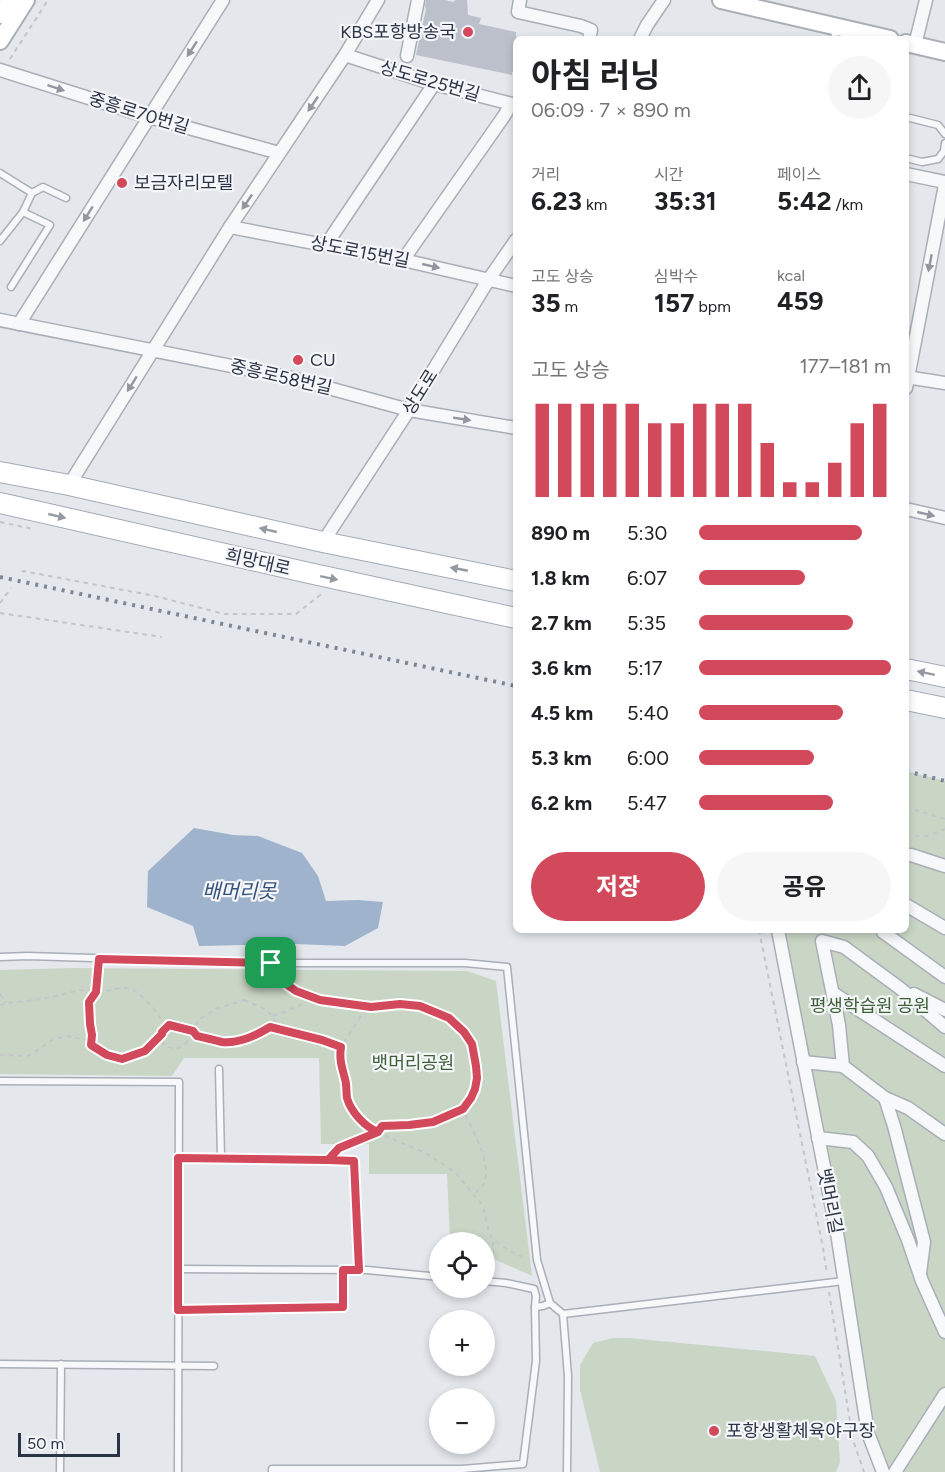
<!DOCTYPE html>
<html lang="ko">
<head>
<meta charset="utf-8">
<style>
	:root { --surface:#fff; --page:#f6f6f6; --text:#202124; --muted:#757577; --accent:#d1495b }
	body { margin:0; font-family:Figtree,"Noto Sans KR",sans-serif; background:var(--page); color:var(--text); height:100vh; display:flex; flex-direction:column; font-size:22px; white-space:nowrap }
	* { box-sizing:border-box; margin:0 }
	p { font-size:20px; color:var(--muted) }
	.icon { flex:none; width:33px; height:33px; fill:none; stroke:currentColor; stroke-width:2; stroke-linecap:round; stroke-linejoin:round }
	.map { position:relative; flex:1; overflow:hidden }
	.details { position:absolute; left:513px; top:36px; width:396px; height:897px; display:flex; flex-direction:column; background:var(--surface); border-radius:9px; box-shadow:0 3px 9px #0003 }
	.details>* { flex:none }
	.fabs { position:absolute; left:429px; top:1232px; display:grid; gap:12px }
	.fabs a { display:grid; place-items:center; width:66px; height:66px; border-radius:50%; background:var(--surface); box-shadow:0 3px 9px #0003; font-size:30px }
	.scale { position:absolute; left:18px; bottom:15px; width:102px; box-sizing:border-box; padding-left:6px; border:3px solid #2b3445; border-top:0; font-size:16px; line-height:21px; white-space:nowrap; color:#2b3445; -webkit-text-stroke:4px #f4f6f9; paint-order:stroke }
	.pin { position:absolute; display:grid; place-items:center; width:51px; height:51px; color:#fff; margin:-26px; border-radius:12px; box-shadow:0 3px 9px #0006 }
	.round { display:grid; place-items:center; flex:none; width:63px; height:63px; border-radius:32px; background:var(--page) }
	.headline { display:flex; align-items:center; justify-content:space-between; height:102px; padding:0 18px }
	h1 { font-size:33px; font-weight:700; line-height:45px }
	.stats { display:grid; grid-template-columns:repeat(3,1fr); gap:9px; height:102px; padding:6px 18px }
	.stats div { display:grid; align-content:center }
	.stats b { font-size:26px; font-weight:700 }
	.stats small { font-size:16px; font-weight:400 }
	.stats p { font-size:16px }
	.chart { height:168px; padding:12px 18px }
	.chart p { display:flex; justify-content:space-between }
	.chart svg { width:100%; height:108px; margin-top:6px; stroke:var(--accent); stroke-width:6 }
	.primary-button { display:flex; gap:12px; margin-top:auto; padding:12px 18px }
	.primary-button a { flex:1; height:69px; border-radius:36px; background:var(--accent); color:#fff; font-size:24px; font-weight:700; line-height:69px; text-align:center }
	.primary-button a+a { background:var(--page); color:var(--text) }
	ul { padding:0 18px; list-style:none; font-size:20px }
	li { display:grid; grid-template-columns:96px 72px 1fr; align-items:center; height:45px }
	li i { height:15px; border-radius:8px; background:var(--accent) }
	.map>svg:first-child { display:block }
</style>
</head>
<body>
<div class="map">
<svg width="945" height="1472" viewBox="0 0 945 1472">
	<rect width="100%" height="100%" fill="#e4e7ec"/>
	<g fill="#c9d6c5">
		<path d="M906,771L945,781V1472H885L844,1281L778,930H906Z"/>
		<path d="M73,968L467,971L496,981L532,1276L485,1255L484,1242H454L450,1240L447,1174H369V1144H321L319,1058H184L172,1076L0,1074V970Z"/>
		<path d="M613,1338H629L815,1356L836,1401L840,1462L836,1472H600L580,1390V1365L593,1343Z"/>
	</g>
	<path fill="#9fb4cc" d="M194,828L233,835L258,836L302,853L318,876L326,901L358,900L383,902L378,928L345,946L295,944L199,946L193,926L147,907L148,871Z"/>
	<path fill="#bbc0ca" d="M426,0H445L453,2L456,0H467L468,15L481,18L479,24L516,32V73L512,72V75L416,55L426,9L425,7Z"/>
	<g fill="none" stroke-linecap="round" stroke-linejoin="round">
		<defs>
			<g id="lane">
				<path d="M834,39L836,27"/>
				<path d="M906,117L938,125L945,134"/>
				<path d="M906,158L922,162L938,159L944,151L945,143"/>
				<path d="M0,173L32,193"/>
				<path d="M0,241L23,212"/>
				<path d="M11,287L50,225L23,212L32,193L43,187L66,198"/>
				<path d="M0,957L28,956L251,963H465L507,967L537,1260L550,1303L563,1314L844,1281"/>
				<path d="M219,1069L221,1158"/>
				<path d="M0,1081L179,1082L178,1472"/>
				<path d="M178,1158L299,1159L354,1161L359,1270"/>
				<path d="M178,1269L367,1270L440,1277"/>
				<path d="M484,1281L506,1283L534,1289L536,1296L535,1307"/>
				<path d="M178,1310L343,1307V1270"/>
				<path d="M563,1314L568,1376L567,1472"/>
				<path d="M0,1364L214,1366"/>
				<path d="M60,1472L61,1364"/>
				<path d="M272,1472V1469H462L523,1464L536,1361L535,1307L543,1306L550,1303"/>
			</g>
			<g id="street">
				<path d="M520,0L518,12L581,26L591,30L589,39"/>
				<path d="M640,39L647,25L664,0"/>
				<path d="M915,45L926,0"/>
				<path d="M345,55L434,84L516,105"/>
				<path d="M407,56L418,0"/>
				<path d="M0,70L149,117L279,153"/>
				<path d="M906,174L945,182"/>
				<path d="M230,227L403,260L516,286"/>
				<path d="M326,245L434,84"/>
				<path d="M403,260L504,116L511,104"/>
				<path d="M0,320L292,378L409,410L516,428"/>
				<path d="M19,324L223,0"/>
				<path d="M906,377L945,383"/>
				<path d="M906,388L945,185"/>
				<path d="M69,485L230,227L345,55L378,0"/>
				<path d="M906,509L945,518"/>
				<path d="M323,542L409,410L489,279L516,240"/>
				<path d="M906,855H911L945,866"/>
				<path d="M906,905L945,928"/>
				<path d="M778,930L838,1239L868,1433L883,1472"/>
				<path d="M885,930L883,932L945,977"/>
				<path d="M833,993L945,1066"/>
				<path d="M914,994L945,1010"/>
				<path d="M803,1062L843,1066L885,1098L894,1126L924,1242L920,1273"/>
				<path d="M843,1066L839,1025L822,941L844,947L901,989L945,1027"/>
				<path d="M885,1098L908,1108L945,1134"/>
				<path d="M818,1138L853,1142L868,1156L886,1187L908,1240L922,1281L945,1332"/>
				<path d="M895,1472L945,1394"/>
			</g>
			<g id="secondary">
				<path d="M721,0L890,39"/>
				<path d="M0,15L10,0"/>
				<path d="M0,41L26,0"/>
				<path d="M906,43L945,52"/>
			</g>
			<g id="primary">
				<path d="M0,472L69,485L323,542L516,581"/>
				<path d="M0,503L309,573L516,618"/>
				<path d="M906,669L945,677"/>
				<path d="M906,700L945,708"/>
			</g>
		</defs>
		<use href="#lane" stroke="#a9aeb7" stroke-width="9"/>
		<use href="#street" stroke="#a9aeb7" stroke-width="15"/>
		<use href="#secondary" stroke="#a9aeb7" stroke-width="20"/>
		<use href="#primary" stroke="#a3abb8" stroke-width="22"/>
		<g stroke="#c2c5cb" stroke-width="2" stroke-dasharray="4.5 4.5" stroke-linecap="butt">
			<path d="M10,59L48,0"/>
			<path d="M0,522L33,529"/>
			<path d="M22,572L23,571L155,596L224,614H296L324,592"/>
			<path d="M0,603L11,588"/>
			<path d="M0,613L162,637"/>
			<path d="M906,807L945,819"/>
			<path d="M906,836H927L945,829"/>
			<path d="M759,930L823,1248L827,1274"/>
			<path d="M276,974L279,979L296,991L320,1000L369,1007"/>
			<path d="M0,994L6,1003"/>
			<path d="M244,1000C255,1005 271,1009 275,1022C262,1033 244,1041 226,1042C217,1042 206,1038 197,1036L193,1031L198,1020L216,1009Z"/>
			<path d="M0,1005C15,1001 31,1001 46,998C58,996 71,991 83,990C87,989 92,992 96,992C109,993 121,984 133,990C145,996 162,1017 165,1029"/>
			<path d="M273,1016L287,1011L315,998"/>
			<path d="M169,1025L193,1031C187,1046 178,1054 163,1044C161,1035 162,1032 169,1025Z"/>
			<path d="M270,1027L322,1040L341,1047"/>
			<path d="M91,1045L92,1035L90,1024L89,1002L96,992L98,966"/>
			<path d="M0,1055L28,1056L54,1039L68,1036L86,1040L107,1055L122,1059L145,1051L162,1034"/>
			<path d="M463,1109L471,1098L475,1089L477,1079L476,1066L472,1044L464,1032L449,1018L420,1006L400,1004L371,1007L361,1016L341,1047L339,1058L346,1081L348,1099L355,1114L373,1130L378,1132L382,1126L409,1125L433,1122L463,1109C471,1128 493,1164 484,1184C482,1188 477,1191 474,1195"/>
			<path d="M336,1151L339,1148L378,1132L399,1142L426,1153L455,1172L483,1206L489,1233L493,1240"/>
			<path d="M493,1273V1240L514,1253L527,1259"/>
			<path d="M829,1292L853,1440L864,1472"/>
		</g>
		<use href="#lane" stroke="#f7f8fa" stroke-width="6"/>
		<use href="#street" stroke="#f7f8fa" stroke-width="12"/>
		<use href="#secondary" stroke="#fff" stroke-width="16"/>
		<use href="#primary" stroke="#fff" stroke-width="20"/>
		<g stroke="#7d8696" stroke-width="4" stroke-dasharray="3 6" stroke-linecap="butt">
			<path d="M0,577L516,686"/>
			<path d="M906,771L945,781"/>
		</g>
	</g>
	<defs><path id="oneway-solid" d="M-6-.8H1V-3.2L6.5 0L1 3.2V.8H-6Z" transform="scale(1.5)"/></defs>
	<g fill="#9196a0">
		<use href="#oneway-solid" transform="translate(192 49) rotate(123)"/>
		<use href="#oneway-solid" transform="translate(56 88) rotate(18)"/>
		<use href="#oneway-solid" transform="translate(313 104) rotate(124)"/>
		<use href="#oneway-solid" transform="translate(247 202) rotate(124)"/>
		<use href="#oneway-solid" transform="translate(88 214) rotate(122)"/>
		<use href="#oneway-solid" transform="translate(930 263) rotate(101)"/>
		<use href="#oneway-solid" transform="translate(431 266) rotate(13)"/>
		<use href="#oneway-solid" transform="translate(132 384) rotate(122)"/>
		<use href="#oneway-solid" transform="translate(462 419) rotate(9)"/>
		<use href="#oneway-solid" transform="translate(926 514) rotate(13)"/>
	</g>
	<g fill="#959aa2">
		<use href="#oneway-solid" transform="translate(57 516) rotate(13)"/>
		<use href="#oneway-solid" transform="translate(268 530) rotate(-167)"/>
		<use href="#oneway-solid" transform="translate(459 569) rotate(-169)"/>
		<use href="#oneway-solid" transform="translate(329 578) rotate(12)"/>
		<use href="#oneway-solid" transform="translate(926 673) rotate(-168)"/>
	</g>
	<g fill="none" stroke-linecap="round" stroke-linejoin="round">
		<defs>
			<path id="route" d="M271,963L99,959L96,992L89,1002L90,1024L92,1035L91,1045L107,1055L122,1059L145,1051L162,1034V1032L169,1025L193,1031L197,1036C206,1038 214,1040 222,1042C238,1044 257,1035 270,1027L322,1040L341,1047C339,1060 342,1067 345,1079C347,1085 346,1092 347,1098C351,1112 365,1127 378,1132L339,1148L328,1160L178,1158V1310L343,1307V1270H359L354,1161L328,1160L339,1148L378,1132L382,1126L409,1125L433,1122L463,1109L471,1098L475,1089L477,1078L476,1066L472,1044L464,1032L449,1018L420,1006L400,1004L371,1007L320,1000L296,991L279,979L271,963"/>
		</defs>
		<use href="#route" stroke="#fff" stroke-width="12"/>
		<use href="#route" stroke="#d1495b" stroke-width="8"/>
	</g>
	<g fill="#d1495b" stroke="#f4f6f9" stroke-width="2">
		<circle cx="468" cy="32" r="6"/>
		<circle cx="122" cy="183" r="6"/>
		<circle cx="298" cy="360" r="6"/>
		<circle cx="714" cy="1431" r="6"/>
	</g>
	<g text-anchor="middle" stroke-width="4.5" stroke-linejoin="round" paint-order="stroke">
		<g font-size="18" fill="#2b3445" stroke="#f4f6f9" text-anchor="start">
			<text x="456" y="38" text-anchor="end">KBS포항방송국</text>
			<text x="134" y="189">보금자리모텔</text>
			<text x="310" y="366">CU</text>
			<text x="726" y="1437">포항생활체육야구장</text>
		</g>
		<g font-size="18" fill="#2b3445" stroke="#f4f6f9">
			<text transform="translate(430 81) rotate(16)" y="6">상도로25번길</text>
			<text transform="translate(139 113) rotate(17)" y="6">중흥로70번길</text>
			<text transform="translate(360 252) rotate(11)" y="6">상도로15번길</text>
			<text transform="translate(281 377) rotate(13)" y="6">중흥로58번길</text>
			<text transform="translate(420 392) rotate(-58)" y="6">상도로</text>
			<text transform="translate(258 562) rotate(13)" y="6">희망대로</text>
			<text transform="translate(830 1201) rotate(79)" y="6">뱃머리길</text>
		</g>
		<g font-size="18" fill="#3f6138" stroke="#f4f6f9">
			<text x="870" y="1012">평생학습원 공원</text>
			<text x="413" y="1069">뱃머리공원</text>
		</g>
		<g font-size="20" font-style="italic" fill="#34527a" stroke="#f4f6f9">
			<text x="239" y="898">배머리못</text>
		</g>
	</g>
</svg>
<div class="fabs">
<a><svg class="icon" aria-label="locate" viewBox="0 0 24 24"><circle cx="12" cy="12" r="6"/><path d="M12 2v4M12 18v4M2 12h4M18 12h4"/></svg></a>
<a>+</a>
<a>−</a>
</div>
<div class="scale">50 m</div>
<div class="pin" style="left:271px;top:963px;background:#1e9e55"><svg class="icon" aria-label="arrive" viewBox="0 0 24 24"><path d="M6 21V4h12l-3 4 3 4H6"/></svg></div>
<section class="details">
<div class="headline"><div><h1>아침 러닝</h1><p>06:09 · 7 × 890 m</p></div><a class="round"><svg class="icon" aria-label="share" viewBox="0 0 24 24"><path d="M12 15V3M7 8l5-5 5 5M5 13v7h14v-7"/></svg></a></div>
<div class="stats">
<div><p>거리</p><b>6.23<small> km</small></b></div>
<div><p>시간</p><b>35:31</b></div>
<div><p>페이스</p><b>5:42<small> /km</small></b></div>
</div>
<div class="stats">
<div><p>고도 상승</p><b>35<small> m</small></b></div>
<div><p>심박수</p><b>157<small> bpm</small></b></div>
<div><p>kcal</p><b>459</b></div>
</div>
<div class="chart"><p><span>고도 상승</span>177–181 m</p>
<svg viewBox="0 0 160 44" preserveAspectRatio="none"><path d="M5 44V6M15 44V6M25 44V6M35 44V6M45 44V6M55 44V14M65 44V14M75 44V6M85 44V6M95 44V6M105 44V22M115 44V38M125 44V38M135 44V30M145 44V14M155 44V6"/></svg>
</div>
<ul>
<li><b>890 m</b>5:30<i style="width:85%"></i></li>
<li><b>1.8 km</b>6:07<i style="width:55%"></i></li>
<li><b>2.7 km</b>5:35<i style="width:80%"></i></li>
<li><b>3.6 km</b>5:17<i style="width:100%"></i></li>
<li><b>4.5 km</b>5:40<i style="width:75%"></i></li>
<li><b>5.3 km</b>6:00<i style="width:60%"></i></li>
<li><b>6.2 km</b>5:47<i style="width:70%"></i></li>
</ul>
<div class="primary-button"><a>저장</a><a>공유</a></div>
</section>
</div>
</body>
</html>
